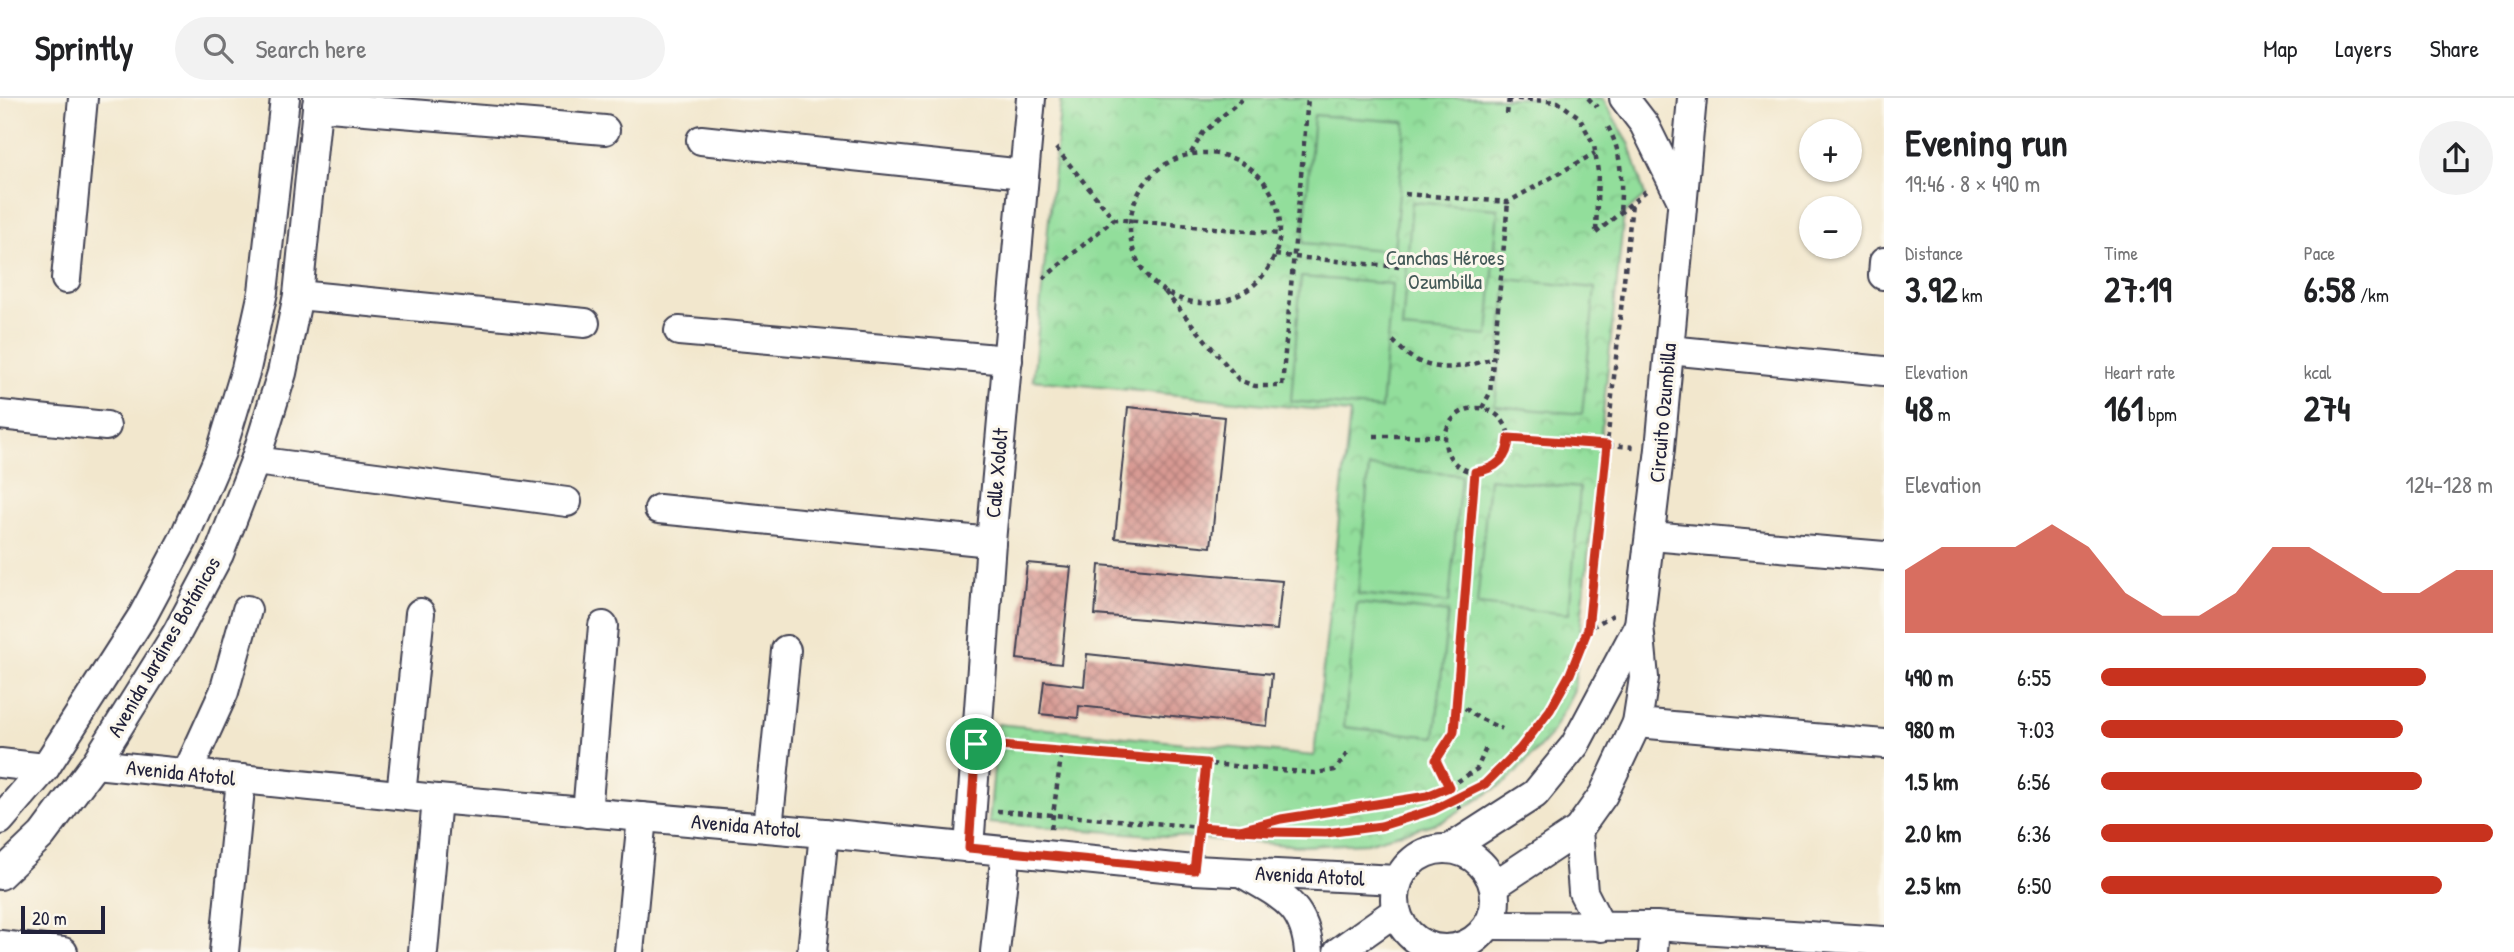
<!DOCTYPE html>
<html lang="en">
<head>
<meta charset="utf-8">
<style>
	:root { --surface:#fff; --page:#f2f2f2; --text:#202124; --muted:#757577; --line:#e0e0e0; --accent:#c8321e }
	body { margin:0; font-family:"Patrick Hand",sans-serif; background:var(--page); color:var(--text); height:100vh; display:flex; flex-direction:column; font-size:26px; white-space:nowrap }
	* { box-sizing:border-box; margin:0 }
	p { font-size:23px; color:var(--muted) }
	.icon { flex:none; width:38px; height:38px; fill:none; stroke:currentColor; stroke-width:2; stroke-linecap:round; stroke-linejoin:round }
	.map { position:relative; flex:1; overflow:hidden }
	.drawer { display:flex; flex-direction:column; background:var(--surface); width:630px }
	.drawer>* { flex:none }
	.controls { position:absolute; left:1799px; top:21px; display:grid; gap:14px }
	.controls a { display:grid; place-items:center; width:63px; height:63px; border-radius:50%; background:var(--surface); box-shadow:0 2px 5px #0004; font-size:35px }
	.scale { position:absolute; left:21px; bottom:18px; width:84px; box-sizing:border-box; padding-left:7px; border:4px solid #22223b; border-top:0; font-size:19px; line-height:24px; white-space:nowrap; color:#22223b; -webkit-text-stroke:5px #fbf7ec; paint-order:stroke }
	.pin { position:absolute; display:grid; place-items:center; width:60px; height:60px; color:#fff; margin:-30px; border:4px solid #fff; border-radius:50%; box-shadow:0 2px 7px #0007 }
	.round { display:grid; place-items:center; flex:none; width:74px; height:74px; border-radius:37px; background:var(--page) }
	.head { display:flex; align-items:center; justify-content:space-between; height:119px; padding:0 21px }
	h1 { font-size:38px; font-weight:700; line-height:52px }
	.figures { display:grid; grid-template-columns:repeat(3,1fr); gap:10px; height:119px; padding:7px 21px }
	.figures div { display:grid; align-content:center }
	.figures b { font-size:35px; font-weight:700 }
	.figures small { font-size:19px; font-weight:400 }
	.figures p { font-size:19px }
	.chart { height:196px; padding:14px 21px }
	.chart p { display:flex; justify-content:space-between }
	.chart svg { width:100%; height:126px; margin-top:7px; fill:var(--accent); opacity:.7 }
	ul { padding:0 21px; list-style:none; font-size:23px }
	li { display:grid; grid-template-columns:112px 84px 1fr; align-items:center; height:52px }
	li i { height:18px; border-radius:9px; background:var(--accent) }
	header { display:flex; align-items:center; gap:42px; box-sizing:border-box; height:98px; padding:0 35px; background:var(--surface); border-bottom:2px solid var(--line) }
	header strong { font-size:33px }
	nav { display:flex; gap:38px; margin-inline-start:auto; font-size:24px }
	.search { width:490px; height:63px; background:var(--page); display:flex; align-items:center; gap:18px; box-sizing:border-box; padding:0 24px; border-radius:38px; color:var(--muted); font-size:26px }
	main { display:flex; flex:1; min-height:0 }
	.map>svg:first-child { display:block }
</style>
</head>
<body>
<header>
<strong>Sprintly</strong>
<div class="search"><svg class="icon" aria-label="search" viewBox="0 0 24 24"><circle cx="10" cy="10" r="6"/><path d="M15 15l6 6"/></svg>Search here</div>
<nav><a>Map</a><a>Layers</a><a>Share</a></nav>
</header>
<main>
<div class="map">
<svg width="1884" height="854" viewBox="0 0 1884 854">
	<defs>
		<pattern id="park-crowns" width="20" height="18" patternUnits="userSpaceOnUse" patternTransform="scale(1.75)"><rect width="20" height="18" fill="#92de9b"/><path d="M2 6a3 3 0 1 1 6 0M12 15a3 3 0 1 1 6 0" fill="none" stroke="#7ebe86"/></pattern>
		<pattern id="building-cross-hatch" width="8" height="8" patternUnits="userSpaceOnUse" patternTransform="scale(1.75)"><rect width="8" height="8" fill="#d89a93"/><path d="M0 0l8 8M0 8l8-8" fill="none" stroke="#af7d79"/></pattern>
	</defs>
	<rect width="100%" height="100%" fill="#fbf7ec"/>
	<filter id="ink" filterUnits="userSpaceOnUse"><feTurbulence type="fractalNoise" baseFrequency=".0143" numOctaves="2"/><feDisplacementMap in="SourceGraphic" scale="14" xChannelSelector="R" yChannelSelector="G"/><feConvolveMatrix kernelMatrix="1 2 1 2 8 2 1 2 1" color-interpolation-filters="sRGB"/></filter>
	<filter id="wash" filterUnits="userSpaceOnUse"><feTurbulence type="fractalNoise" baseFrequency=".00686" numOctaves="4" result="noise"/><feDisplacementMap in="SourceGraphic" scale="28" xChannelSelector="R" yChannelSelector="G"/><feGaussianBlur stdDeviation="1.57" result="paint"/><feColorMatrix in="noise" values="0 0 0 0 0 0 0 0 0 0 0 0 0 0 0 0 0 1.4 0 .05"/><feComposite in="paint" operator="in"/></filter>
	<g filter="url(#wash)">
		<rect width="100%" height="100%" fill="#f2e7cd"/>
		<path fill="url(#park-crowns)" stroke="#5a806b" stroke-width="2" d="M1061,0H1602L1630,47L1645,98L1624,116L1574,592L1550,638L1509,682L1443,723L1367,745L1302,748L989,725L998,626L1314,658L1350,315L1033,282Z"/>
		<g fill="#92de9b" stroke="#5a806b" stroke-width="2">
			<path d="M1314,17L1405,24L1394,153L1303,145Z"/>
			<path d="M1412,104L1498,111L1488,238L1402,231Z"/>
			<path d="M1301,179L1392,186L1381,311L1291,303Z"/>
			<path d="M1507,181L1595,190L1582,316L1495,308Z"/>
			<path d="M1369,369L1461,377L1449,505L1358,496Z"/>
			<path d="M1489,381L1580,390L1569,516L1477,507Z"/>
			<path d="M1357,505L1448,515L1435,639L1344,629Z"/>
		</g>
		<g id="blocks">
			<g fill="url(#building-cross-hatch)">
				<path d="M1128,309L1224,319L1211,449L1115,440Z"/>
				<path d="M1027,465L1071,469L1061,566L1017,561Z"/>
				<path d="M1099,467L1282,483L1277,532L1095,517Z"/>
				<path d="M1087,556L1272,576L1267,628L1079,608L1078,620L1040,616L1044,583L1084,588Z"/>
			</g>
		</g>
	</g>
	<g filter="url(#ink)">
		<use href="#blocks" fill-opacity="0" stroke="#414051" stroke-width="2"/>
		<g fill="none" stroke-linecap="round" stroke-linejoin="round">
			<defs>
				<g id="minor">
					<path d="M1624,0L1644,26L1682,103"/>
					<path d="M317,8L605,32"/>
					<path d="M701,42L1024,76"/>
					<path d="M1883,177L1884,164"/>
					<path d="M66,181L83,0"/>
					<path d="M298,197L585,225"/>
					<path d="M679,233L1008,262"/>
					<path d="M1669,252L1884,273"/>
					<path d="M0,317L106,328"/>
					<path d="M255,363L567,404"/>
					<path d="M659,411L991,444"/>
					<path d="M1651,438L1884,458"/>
					<path d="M1637,625L1884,646"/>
					<path d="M0,665L45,670"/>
					<path d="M95,666L437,701L824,735L1194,772L1397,782"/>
					<path d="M187,675L224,594L247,512"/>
					<path d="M401,697L420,515"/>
					<path d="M587,715L603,528"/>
					<path d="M0,722L45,670L143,517L183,442L221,354L246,271L263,194L285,0"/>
					<path d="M768,730L786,552"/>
					<path d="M1578,732L1583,794L1601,829"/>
					<path d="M969,750L991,444L1031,0"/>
					<path d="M1451,750L1535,696L1575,647L1639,527"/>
					<circle cx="1445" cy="801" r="50"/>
					<path d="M1244,776C1281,798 1305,806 1309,854"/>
					<path d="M0,777L42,737L95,666L177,535L219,456L255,363L282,275L298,197L318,0"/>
					<path d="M1495,787L1578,732L1603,697L1637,625L1644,580L1639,527L1660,351L1692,0"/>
					<path d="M1489,827L1655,828L1884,843"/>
					<path d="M0,847L63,854"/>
					<path d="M224,854L241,681"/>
					<path d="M423,854L437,701"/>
					<path d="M629,854L642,719"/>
					<path d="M812,854L824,735"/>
					<path d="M995,854L1006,753"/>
					<path d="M1338,854L1396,813"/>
					<path d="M1653,854L1655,828"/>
				</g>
			</defs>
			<use href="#minor" stroke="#414051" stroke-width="32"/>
			<g stroke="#414051" stroke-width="4.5" stroke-dasharray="5 5" stroke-linecap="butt">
				<path d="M1507,0L1558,4L1579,19L1594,47L1598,74L1596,135"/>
				<path d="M1588,0L1597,9"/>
				<path d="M1507,16L1509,0"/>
				<path d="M1608,29C1623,56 1622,85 1620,115"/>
				<path d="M1056,50L1114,121L1280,136"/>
				<circle cx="1205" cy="130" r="75"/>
				<path d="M1191,55L1203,35L1243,0"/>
				<path d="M1405,96L1508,104L1595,55"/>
				<path d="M1596,135L1646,93"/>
				<path d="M1275,157L1399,169"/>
				<path d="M1043,181L1114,121"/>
				<path d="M1165,194L1239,282L1255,288H1282L1308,0"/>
				<path d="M1393,243C1399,248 1406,257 1414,261C1439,276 1469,268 1494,260"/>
				<path d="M1482,310L1490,295L1508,104"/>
				<circle cx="1477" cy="342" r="32"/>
				<path d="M1374,338H1445"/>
				<path d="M1509,339L1634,349"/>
				<path d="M1588,530L1632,105"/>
				<path d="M1457,604L1477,619L1502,631"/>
				<path d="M1002,648L1315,675L1335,672L1348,654"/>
				<path d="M1460,711L1436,661L1454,634L1475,374"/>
				<path d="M997,713C1057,717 1117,722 1177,727C1275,735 1362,746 1454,702C1464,697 1478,692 1487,684C1537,642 1565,591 1588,531L1613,517"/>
				<path d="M1051,731L1062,652"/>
				<path d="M1244,731L1281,721L1427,698L1449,689L1477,671L1486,650"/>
				<path d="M1197,744L1206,665"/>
			</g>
			<use href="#minor" stroke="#fff" stroke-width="28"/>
		</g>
	</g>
	<g fill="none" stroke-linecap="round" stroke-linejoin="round" filter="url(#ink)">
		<defs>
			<path id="route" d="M976,646L969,750L1194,772L1199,729L1271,734L1326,735L1381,728L1433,712L1485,686L1520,651L1550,612L1570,576L1588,531L1607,347L1509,340C1508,361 1496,371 1475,374L1454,634L1436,662L1449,689L1427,698L1281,721L1240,732L1199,729L1206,665L976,646"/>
		</defs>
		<use href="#route" stroke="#fff" stroke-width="14"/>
		<use href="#route" stroke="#c8321e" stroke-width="9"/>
	</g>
	<g text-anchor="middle" stroke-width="6" stroke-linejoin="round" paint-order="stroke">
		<g font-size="21" fill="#445a58" stroke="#fbf7ec">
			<text x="1445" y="167">Canchas Héroes<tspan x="1445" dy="24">Ozumbilla</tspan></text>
		</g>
		<g font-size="21" fill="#22223b" stroke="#fbf7ec">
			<text transform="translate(1663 315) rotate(-85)" y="7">Circuito Ozumbilla</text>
			<text transform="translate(997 375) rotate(-85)" y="7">Calle Xololt</text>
			<text transform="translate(164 549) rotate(-60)" y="7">Avenida Jardines Botánicos</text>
			<text transform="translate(181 675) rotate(6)" y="7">Avenida Atotol</text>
			<text transform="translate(746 728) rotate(5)" y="7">Avenida Atotol</text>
			<text transform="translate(1310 778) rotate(3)" y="7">Avenida Atotol</text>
		</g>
	</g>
</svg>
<div class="controls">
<a>+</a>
<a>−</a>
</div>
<div class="scale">20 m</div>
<div class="pin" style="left:976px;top:646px;background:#1e9e55"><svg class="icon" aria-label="arrive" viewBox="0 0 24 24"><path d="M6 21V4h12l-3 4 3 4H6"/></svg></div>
</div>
<section class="drawer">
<div class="head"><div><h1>Evening run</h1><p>19:46 · 8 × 490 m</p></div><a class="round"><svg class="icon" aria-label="share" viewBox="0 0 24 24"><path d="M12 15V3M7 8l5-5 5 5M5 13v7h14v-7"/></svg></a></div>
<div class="figures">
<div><p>Distance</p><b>3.92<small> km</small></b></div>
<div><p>Time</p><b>27:19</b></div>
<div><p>Pace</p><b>6:58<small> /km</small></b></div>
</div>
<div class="figures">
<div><p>Elevation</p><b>48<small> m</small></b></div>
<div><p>Heart rate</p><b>161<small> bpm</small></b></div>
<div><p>kcal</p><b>274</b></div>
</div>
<div class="chart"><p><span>Elevation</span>124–128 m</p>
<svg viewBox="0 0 160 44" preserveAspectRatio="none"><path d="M0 44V22L10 14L20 14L30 14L40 6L50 14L60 30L70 38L80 38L90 30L100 14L110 14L120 22L130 30L140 30L150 22L160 22V44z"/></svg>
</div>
<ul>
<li><b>490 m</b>6:55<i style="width:83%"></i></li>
<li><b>980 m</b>7:03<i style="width:77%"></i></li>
<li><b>1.5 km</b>6:56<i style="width:82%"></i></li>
<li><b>2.0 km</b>6:36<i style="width:100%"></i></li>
<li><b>2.5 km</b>6:50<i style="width:87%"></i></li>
</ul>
</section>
</main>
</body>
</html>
